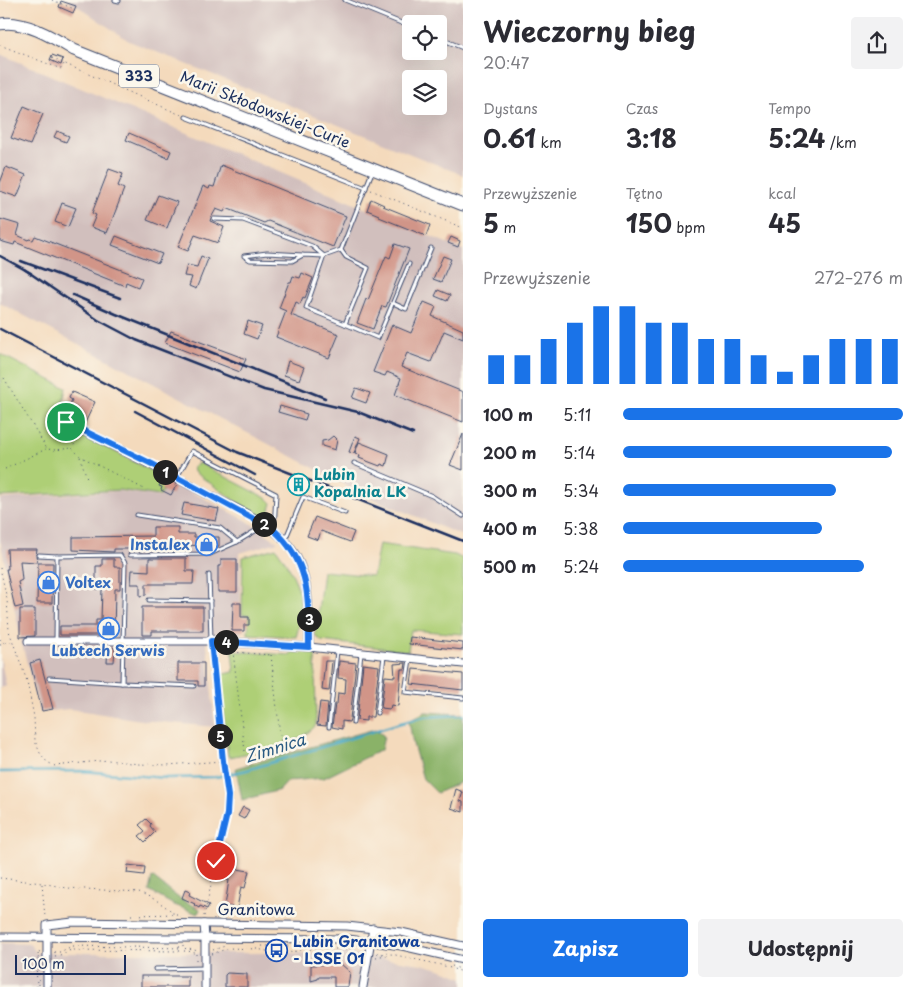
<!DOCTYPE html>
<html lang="pl">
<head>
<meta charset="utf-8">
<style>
	:root { --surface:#fff; --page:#f2f2f3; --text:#2b2b33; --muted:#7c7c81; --accent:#1a73e8 }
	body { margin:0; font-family:"Playpen Sans",sans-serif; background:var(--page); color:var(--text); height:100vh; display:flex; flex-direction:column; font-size:19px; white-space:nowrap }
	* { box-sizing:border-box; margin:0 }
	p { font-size:16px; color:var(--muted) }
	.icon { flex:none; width:28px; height:28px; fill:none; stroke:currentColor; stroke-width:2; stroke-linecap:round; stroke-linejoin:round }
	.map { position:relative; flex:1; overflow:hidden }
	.sheet { display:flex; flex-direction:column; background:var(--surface); width:460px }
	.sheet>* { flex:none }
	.tools { position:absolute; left:402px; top:15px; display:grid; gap:10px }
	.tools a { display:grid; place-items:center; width:45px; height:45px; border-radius:5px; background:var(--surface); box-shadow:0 5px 20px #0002; font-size:25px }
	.scale { position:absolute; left:15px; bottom:12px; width:111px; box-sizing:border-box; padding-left:5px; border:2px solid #1b2f5e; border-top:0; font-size:14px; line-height:18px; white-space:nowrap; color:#1b2f5e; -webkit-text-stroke:4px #fbf7ec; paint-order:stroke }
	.pin { position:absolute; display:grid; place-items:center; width:42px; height:42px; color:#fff; margin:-21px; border:2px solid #fff; border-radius:50%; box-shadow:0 1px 5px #0007 }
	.km { position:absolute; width:25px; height:25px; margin:-12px; border-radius:50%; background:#222; color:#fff; font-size:14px; line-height:25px; text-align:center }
	.round { display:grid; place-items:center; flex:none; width:52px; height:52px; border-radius:5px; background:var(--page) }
	.summary { display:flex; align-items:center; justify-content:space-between; height:85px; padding:0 20px }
	h1 { font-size:28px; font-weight:700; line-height:38px }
	.stats { display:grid; grid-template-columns:repeat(3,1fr); gap:8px; height:85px; padding:5px 20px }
	.stats div { display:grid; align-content:center }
	.stats b { font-size:25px; font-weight:700 }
	.stats small { font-size:14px; font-weight:400 }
	.stats p { font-size:14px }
	.chart { height:140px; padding:10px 20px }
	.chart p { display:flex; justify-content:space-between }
	.chart svg { width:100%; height:90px; margin-top:5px; stroke:var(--accent); stroke-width:6 }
	.button { display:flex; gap:10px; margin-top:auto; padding:10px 20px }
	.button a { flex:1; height:58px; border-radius:5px; background:var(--accent); color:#fff; font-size:20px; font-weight:700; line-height:58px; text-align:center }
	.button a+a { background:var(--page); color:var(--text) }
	ul { padding:0 20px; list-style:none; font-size:16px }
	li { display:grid; grid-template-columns:80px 60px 1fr; align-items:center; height:38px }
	li i { height:12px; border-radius:6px; background:var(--accent) }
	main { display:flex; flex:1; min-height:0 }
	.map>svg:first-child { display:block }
</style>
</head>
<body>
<main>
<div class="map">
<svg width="463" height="987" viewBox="0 0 463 987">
	<rect width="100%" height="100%" fill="#fbf7ec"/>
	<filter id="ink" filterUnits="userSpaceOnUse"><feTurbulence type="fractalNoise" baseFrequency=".02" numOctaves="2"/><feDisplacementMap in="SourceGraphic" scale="10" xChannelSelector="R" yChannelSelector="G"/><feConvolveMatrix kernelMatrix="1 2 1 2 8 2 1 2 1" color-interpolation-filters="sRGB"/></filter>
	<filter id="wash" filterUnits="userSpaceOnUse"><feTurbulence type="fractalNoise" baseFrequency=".0096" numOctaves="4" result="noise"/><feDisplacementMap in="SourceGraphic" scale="20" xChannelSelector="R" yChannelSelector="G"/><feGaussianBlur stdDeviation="1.12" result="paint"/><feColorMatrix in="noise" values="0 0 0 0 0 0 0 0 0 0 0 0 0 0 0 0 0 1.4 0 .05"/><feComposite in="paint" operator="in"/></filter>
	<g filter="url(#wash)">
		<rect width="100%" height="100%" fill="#f4dabc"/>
		<g fill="#d1bfbd" fill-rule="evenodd">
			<path d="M64,0H463V175L129,41L76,5ZM411,24H439V51H411ZM411,79H439V106H411Z"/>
			<path d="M0,54L463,250V536L357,492L316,469L0,303Z"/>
			<path d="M170,481L246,520L278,542L240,553L241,634H206L215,727L141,720L70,709L40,712L22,644L0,540V499L119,491L160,497Z"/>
			<path d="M0,657L6,685L0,689Z"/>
			<path d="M0,943L30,944L35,953H344L421,964L440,969L463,978V987H0Z"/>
		</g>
		<g fill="#aecf76" stroke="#647f6a">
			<path d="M0,354L66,388L59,422L168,480L160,496L119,490L0,497Z"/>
			<path d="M199,463L268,499L272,503L269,513L262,516L256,515L194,472L193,467Z"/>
			<path d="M379,544L455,555L463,559V634L411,630L408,651L321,641L315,635L323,571L373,576Z"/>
			<path d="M276,548C298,578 307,601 296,637L248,634L249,615H242L243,557Z"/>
			<path d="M232,651L290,655L291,652L315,653L316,725C299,746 256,751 230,757L228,756L219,675L234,672Z"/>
		</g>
		<g fill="#8ab267" stroke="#527062">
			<path d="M425,712L463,714V781L437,793L423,779L413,744L409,721Z"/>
			<path d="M375,729L384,736L381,750L324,778L288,781L280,790L242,800L236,768Z"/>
			<path d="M152,877L180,899L200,909L198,914L172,904L149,891Z"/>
		</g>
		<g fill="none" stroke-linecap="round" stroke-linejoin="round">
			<path stroke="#46a9c6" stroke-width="2.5" d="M0,772L82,771L166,778L216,777L247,770L397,724L424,717L463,715"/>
		</g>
		<g id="blocks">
			<g fill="#d19588">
				<path d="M61,1L76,6L73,13L59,7Z"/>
				<path d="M52,55L63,59L61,65L50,60Z"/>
				<path d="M24,106L43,114L30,145L11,138Z"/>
				<path d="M57,131L69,136L66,142L54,137Z"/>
				<path d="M129,133L171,151L168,158L126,140Z"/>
				<path d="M221,165L346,216L333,247L268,221L264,223L226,208L224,212L216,209L211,218L210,221L224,227L218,243L195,235L188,251L178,247L203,186L209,189L210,186L214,187Z"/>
				<path d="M6,167L26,175L17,197L0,191V183Z"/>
				<path d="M109,169L123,174L118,186L124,189L107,233L91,227L96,215L92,213Z"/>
				<path d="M158,195L177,202L167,228L147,220Z"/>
				<path d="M371,199L384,205L383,206L430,225L426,236L379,217V215L367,210Z"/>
				<path d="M62,203L76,208L68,227L55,222Z"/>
				<path d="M0,219L20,225L17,235L28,240L29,239L33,240L35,236L142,278L138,287L126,282L125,286L15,242L14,245L0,241Z"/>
				<path d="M116,236L162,254L158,263L112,245Z"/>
				<path d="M451,237L460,241L458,247L448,243Z"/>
				<path d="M395,244L409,249L386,307L382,306L373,329L357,323L366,299L368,300L386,256L390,258Z"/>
				<path d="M201,256L208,259L196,289L189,286L192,277L184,276L187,265L197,267Z"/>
				<path d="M443,256L451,259L441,282L433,279Z"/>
				<path d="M302,273L313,278L305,298L303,297L300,304L296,302L291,315L339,334L329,358L276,337L286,311L279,308L289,282H291L293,276L300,278Z"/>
				<path d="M438,290L450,295L447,301L435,296Z"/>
				<path d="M424,302L436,307L432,316L463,330V339L444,331L431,362L407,353L401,367L463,392V422L395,395L401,378L387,372L385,376L373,372L392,325L411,333Z"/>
				<path d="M248,321L262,326L257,339L244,334Z"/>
				<path d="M171,331L246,359L240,372L165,343Z"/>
				<path d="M288,361L304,367L299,380L284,375Z"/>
				<path d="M356,388L370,393L366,403L352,398Z"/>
				<path d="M72,392L95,402L83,427L68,419L63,418L72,400L69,398Z"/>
				<path d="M280,406L307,414L305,420L278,412Z"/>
				<path d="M463,434V470L450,465Z"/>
				<path d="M333,436L337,440L335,450L322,446V441L328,440Z"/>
				<path d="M355,436L360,438L354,453L349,452Z"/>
				<path d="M359,442L389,454L386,466L381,464L380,466L359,458L360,455L355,453Z"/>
				<path d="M167,479L177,484L171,495L161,490L162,487L159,486L162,480L165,481Z"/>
				<path d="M296,480L302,482L300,489L294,487Z"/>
				<path d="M184,503L219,509L216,521L181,515Z"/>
				<path d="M315,517L354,532L350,542L321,531L318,540L307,536Z"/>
				<path d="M153,527H178V534H194V537H219V546L134,544V549H114V552L73,550V537L153,536Z"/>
				<path d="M7,549H37L36,555L37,562L20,561L22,580L18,582L23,606L15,608L6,569H8Z"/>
				<path d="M149,558H186V571H194L193,584H146V595L140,596V584H131L132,570L149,571Z"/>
				<path d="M102,559H114V567H120V589H115L114,635H60V626H96V620H101L102,589H96V566H102Z"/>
				<path d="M221,559H237V592H218V566H221Z"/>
				<path d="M38,563H53L52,603H37Z"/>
				<path d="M233,603H241V617H249V625H244V631H232Z"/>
				<path d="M142,607H203V631H152V635H142Z"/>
				<path d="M20,609H35V636L20,637Z"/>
				<path d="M410,637L463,643V650L409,644Z"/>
				<path d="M108,647L115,648L114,662H107Z"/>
				<path d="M40,660L53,709L42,711L30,663Z"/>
				<path d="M325,661H332L329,691L322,690Z"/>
				<path d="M339,661L356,663L350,719L349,722L342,721V729L332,727L335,704H337L338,693L345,694L346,679L338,678Z"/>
				<path d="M178,663H204V686H198V681H178Z"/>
				<path d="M406,663L405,669H401L398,706L391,705L390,709L381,708L385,676L395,677L394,664Z"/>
				<path d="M363,664L379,666L373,717H366V721L357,720Z"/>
				<path d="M413,669L463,674V690L411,684Z"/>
				<path d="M320,702L328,703L326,726L317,725Z"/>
				<path d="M456,789L463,792L460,801L463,802V812L451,808Z"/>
				<path d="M243,807L249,810L244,819L238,816Z"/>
				<path d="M146,819L151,824L150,826L155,832L145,842L139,836L145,831L139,825Z"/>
				<path d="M128,865L145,867L144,875L127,873Z"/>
				<path d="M225,867L249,871L245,888L241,887L237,908L225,906L229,880L219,878L220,872L224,873Z"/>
				<path d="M185,890L190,892L189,895L209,905L207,909L200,906L199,908L194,905L195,904L182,898Z"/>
				<path d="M341,964L350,972L348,987H334V977H318V979L311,981V965Z"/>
				<path d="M227,973L247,974V987H225V975Z"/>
				<rect x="141" y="976" width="47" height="11"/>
			</g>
		</g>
	</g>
	<g filter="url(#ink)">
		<use href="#blocks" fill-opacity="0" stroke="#3c496c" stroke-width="1"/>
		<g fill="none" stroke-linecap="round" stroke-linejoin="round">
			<defs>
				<g id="service">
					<path d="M115,0L119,1"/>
					<path d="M345,0L411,27"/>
					<path d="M439,38L463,48"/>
					<path d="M186,117L366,188"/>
					<path d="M372,172L341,250L346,257L368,268L345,324L378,338L409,264"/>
					<path d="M214,219L243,220L312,246L324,256L306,308L345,324"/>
					<path d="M303,255L267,253L244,256L250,260L292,261L303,255L324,256L341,250"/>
					<path d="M393,303L406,309L431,248"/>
					<path d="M66,422L85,432"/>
					<path d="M354,463L432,496L463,516"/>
					<path d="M177,477L192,451L276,494L274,530"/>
					<path d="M137,515L220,528L237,542"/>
					<path d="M285,540L303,497L345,513"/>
					<path d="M39,555L57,556L56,640"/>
					<path d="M130,555L210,554L237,542L265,525"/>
					<path d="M57,556L120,555L125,563L122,683"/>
					<path d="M209,575L211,640"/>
					<path d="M149,600L210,601"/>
					<path d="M410,659L405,692L463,698"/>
					<path d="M49,678L122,683L194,686"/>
					<path d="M377,713L384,656"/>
					<path d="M353,723L361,654"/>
					<path d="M329,727L337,651"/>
					<path d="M155,969L205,968"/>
				</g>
				<g id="minor">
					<path d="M85,432C126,452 165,472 205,493C234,508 278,524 295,554C311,582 309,616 309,647"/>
					<path d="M28,641H211L309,647L463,664"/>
					<path d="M204,924L205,938V987"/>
					<path d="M0,937L348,939L402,946L463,960"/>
					<path d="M47,987V925L73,922L347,926L401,932L463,946"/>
					<path d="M363,987L373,928"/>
				</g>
				<path id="primary" d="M0,24C23,19 54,38 74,50L463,205"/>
			</defs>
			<use href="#service" stroke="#3c496c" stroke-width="5"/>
			<use href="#minor" stroke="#3c496c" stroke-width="9"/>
			<use href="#primary" stroke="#3c496c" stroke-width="13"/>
			<g stroke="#3c496c" stroke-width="1" stroke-dasharray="1 4" stroke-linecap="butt">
				<path d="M52,0L72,8"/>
				<path d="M0,45L61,69L64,64"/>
				<path d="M52,58L181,115"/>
				<path d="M371,190L463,228"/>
				<path d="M4,378L47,449L55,450L72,448"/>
				<path d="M80,436L72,448L80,456L144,489"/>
				<path d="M80,457L87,478"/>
				<path d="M5,469L46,449"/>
				<path d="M0,568L7,599L9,631L27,681L34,717L35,741L40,753L47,762L55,766L108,760L138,764L167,765L223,761"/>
				<path d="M0,639L4,643"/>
				<path d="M0,644L12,642"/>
				<path d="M271,655L281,744"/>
				<path d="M245,751L233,652L271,655"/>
				<path d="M0,878L42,883L67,888L139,892L156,900L173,912V916"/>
				<path d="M42,884L45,917"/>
				<path d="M131,915L178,914L181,916"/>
				<path d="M204,916L227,814L228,796L223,761L212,648"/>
				<path d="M183,945V948L199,951"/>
				<path d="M73,946L183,948"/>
				<path d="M179,946V951H188L198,954"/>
				<path d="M262,946H295"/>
				<path d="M344,947L351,948L355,954L362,955"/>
				<path d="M213,950L225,946"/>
				<path d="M54,952H60L72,946"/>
				<path d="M377,953L383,954L387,952"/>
				<path d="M196,954V962"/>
				<path d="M212,954L229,948L257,949L277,953H288L305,949H339L360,952"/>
				<path d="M55,956L60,955L71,950L179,951"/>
				<path d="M376,957L391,954L441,965L463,972"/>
				<path d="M452,966L463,970"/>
				<path d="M39,985L38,951L40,952"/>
				<path d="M37,987L36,959L41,956"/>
			</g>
			<use href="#service" stroke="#fff" stroke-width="3"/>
			<use href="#minor" stroke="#fff" stroke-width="7"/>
			<use href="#primary" stroke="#fff" stroke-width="11"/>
			<g stroke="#1b2f5e" stroke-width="2.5">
				<path d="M0,256L31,273"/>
				<path d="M21,261L120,298"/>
				<path d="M24,269L98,320L136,340L264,390L358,412L413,434"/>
				<path d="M73,295L116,314L325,398"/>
				<path d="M0,329L237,452L463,541"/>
				<path d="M135,411L255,475"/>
			</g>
		</g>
	</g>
	<g fill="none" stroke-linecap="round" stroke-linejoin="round" filter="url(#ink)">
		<defs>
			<path id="route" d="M66,422L152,464L274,530C312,565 308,600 309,647L211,641L223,761L228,796L227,814L216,861"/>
		</defs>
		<use href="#route" stroke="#fff" stroke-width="10"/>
		<use href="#route" stroke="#1a73e8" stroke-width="6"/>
	</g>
	<defs>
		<symbol id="building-ring" viewBox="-11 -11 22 22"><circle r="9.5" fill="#fbf7ec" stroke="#0f9aa8" stroke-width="1.5"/><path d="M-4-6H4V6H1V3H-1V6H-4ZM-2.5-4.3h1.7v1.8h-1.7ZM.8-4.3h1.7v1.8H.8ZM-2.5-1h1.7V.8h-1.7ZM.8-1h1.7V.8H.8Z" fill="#0f9aa8"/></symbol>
		<symbol id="shop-ring" viewBox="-11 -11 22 22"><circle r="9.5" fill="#fbf7ec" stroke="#3f7fe0" stroke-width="1.5"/><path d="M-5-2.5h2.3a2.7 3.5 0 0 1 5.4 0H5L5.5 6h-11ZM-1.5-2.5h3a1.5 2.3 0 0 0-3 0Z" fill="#3f7fe0"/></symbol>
		<symbol id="bus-ring" viewBox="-11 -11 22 22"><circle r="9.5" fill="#fbf7ec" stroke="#1a4fb4" stroke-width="1.5"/><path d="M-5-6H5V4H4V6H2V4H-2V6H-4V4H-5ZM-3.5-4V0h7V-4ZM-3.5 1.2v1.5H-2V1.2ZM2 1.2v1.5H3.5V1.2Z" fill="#1a4fb4"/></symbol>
	</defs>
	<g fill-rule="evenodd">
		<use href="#building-ring" x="286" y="472" width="25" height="25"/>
		<use href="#shop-ring" x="194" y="532" width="25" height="25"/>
		<use href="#shop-ring" x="36" y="570" width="25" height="25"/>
		<use href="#shop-ring" x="96" y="616" width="25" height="25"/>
		<use href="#bus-ring" x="264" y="938" width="25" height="25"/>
	</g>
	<g text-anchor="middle" stroke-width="5" stroke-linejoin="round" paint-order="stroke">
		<rect fill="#fbf7ec" stroke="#5e6b89" stroke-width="1" x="119" y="64.5" width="40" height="23" rx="4"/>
		<g font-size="14" font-weight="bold" fill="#1b2f5e">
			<text x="139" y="81">333</text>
		</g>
		<g font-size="15" fill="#1b2f5e" stroke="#fbf7ec">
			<text transform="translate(265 110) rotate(22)" y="5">Marii Skłodowskiej-Curie</text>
			<text x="256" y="915">Granitowa</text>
		</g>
		<g font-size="15" font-weight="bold" fill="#0d838f" stroke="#fbf7ec" text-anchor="start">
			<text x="314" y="480">Lubin<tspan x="314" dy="17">Kopalnia LK</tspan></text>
		</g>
		<g font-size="15" font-weight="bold" fill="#366cbe" stroke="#fbf7ec" text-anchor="end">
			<text x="190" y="550">Instalex</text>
			<text x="65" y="588" text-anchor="start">Voltex</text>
			<text x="108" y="656" text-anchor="middle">Lubtech Serwis</text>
		</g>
		<g font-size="15" font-weight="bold" fill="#164399" stroke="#fbf7ec" text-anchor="start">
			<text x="293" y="947">Lubin Granitowa<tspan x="293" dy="17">- LSSE 01</tspan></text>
		</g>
		<g font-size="16" font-style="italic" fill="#2a5a82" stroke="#fbf7ec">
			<text transform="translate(275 748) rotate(-17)" y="6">Zimnica</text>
		</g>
	</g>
</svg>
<div class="tools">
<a><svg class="icon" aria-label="locate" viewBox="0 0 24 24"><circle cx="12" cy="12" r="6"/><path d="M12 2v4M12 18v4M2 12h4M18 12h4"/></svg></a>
<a><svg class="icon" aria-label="layers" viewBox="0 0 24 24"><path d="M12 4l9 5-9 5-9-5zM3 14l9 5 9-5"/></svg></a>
</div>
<div class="scale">100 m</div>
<div class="pin" style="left:66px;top:422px;background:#1e9e55"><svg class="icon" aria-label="arrive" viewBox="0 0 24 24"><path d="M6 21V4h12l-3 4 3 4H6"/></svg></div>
<div class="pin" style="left:216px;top:861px;background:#d93025"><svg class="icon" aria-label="check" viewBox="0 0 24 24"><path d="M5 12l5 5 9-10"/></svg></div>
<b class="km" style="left:165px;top:472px">1</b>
<b class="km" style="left:264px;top:524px">2</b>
<b class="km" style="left:309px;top:619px">3</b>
<b class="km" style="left:226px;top:642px">4</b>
<b class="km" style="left:220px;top:736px">5</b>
</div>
<section class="sheet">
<div class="summary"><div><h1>Wieczorny bieg</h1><p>20:47</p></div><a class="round"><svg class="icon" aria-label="share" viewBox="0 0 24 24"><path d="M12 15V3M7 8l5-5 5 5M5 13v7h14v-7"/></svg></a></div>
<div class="stats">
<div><p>Dystans</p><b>0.61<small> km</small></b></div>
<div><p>Czas</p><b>3:18</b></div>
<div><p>Tempo</p><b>5:24<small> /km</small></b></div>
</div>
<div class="stats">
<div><p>Przewyższenie</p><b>5<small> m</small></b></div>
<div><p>Tętno</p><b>150<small> bpm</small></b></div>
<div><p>kcal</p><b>45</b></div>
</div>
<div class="chart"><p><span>Przewyższenie</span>272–276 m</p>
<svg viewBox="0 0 160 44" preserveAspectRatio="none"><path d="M5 44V30M15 44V30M25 44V22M35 44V14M45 44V6M55 44V6M65 44V14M75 44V14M85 44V22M95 44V22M105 44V30M115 44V38M125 44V30M135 44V22M145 44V22M155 44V22"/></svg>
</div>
<ul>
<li><b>100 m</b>5:11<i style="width:100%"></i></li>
<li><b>200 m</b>5:14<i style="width:96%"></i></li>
<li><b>300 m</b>5:34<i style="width:76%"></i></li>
<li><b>400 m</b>5:38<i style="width:71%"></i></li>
<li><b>500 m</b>5:24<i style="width:86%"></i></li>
</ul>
<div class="button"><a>Zapisz</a><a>Udostępnij</a></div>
</section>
</main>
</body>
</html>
